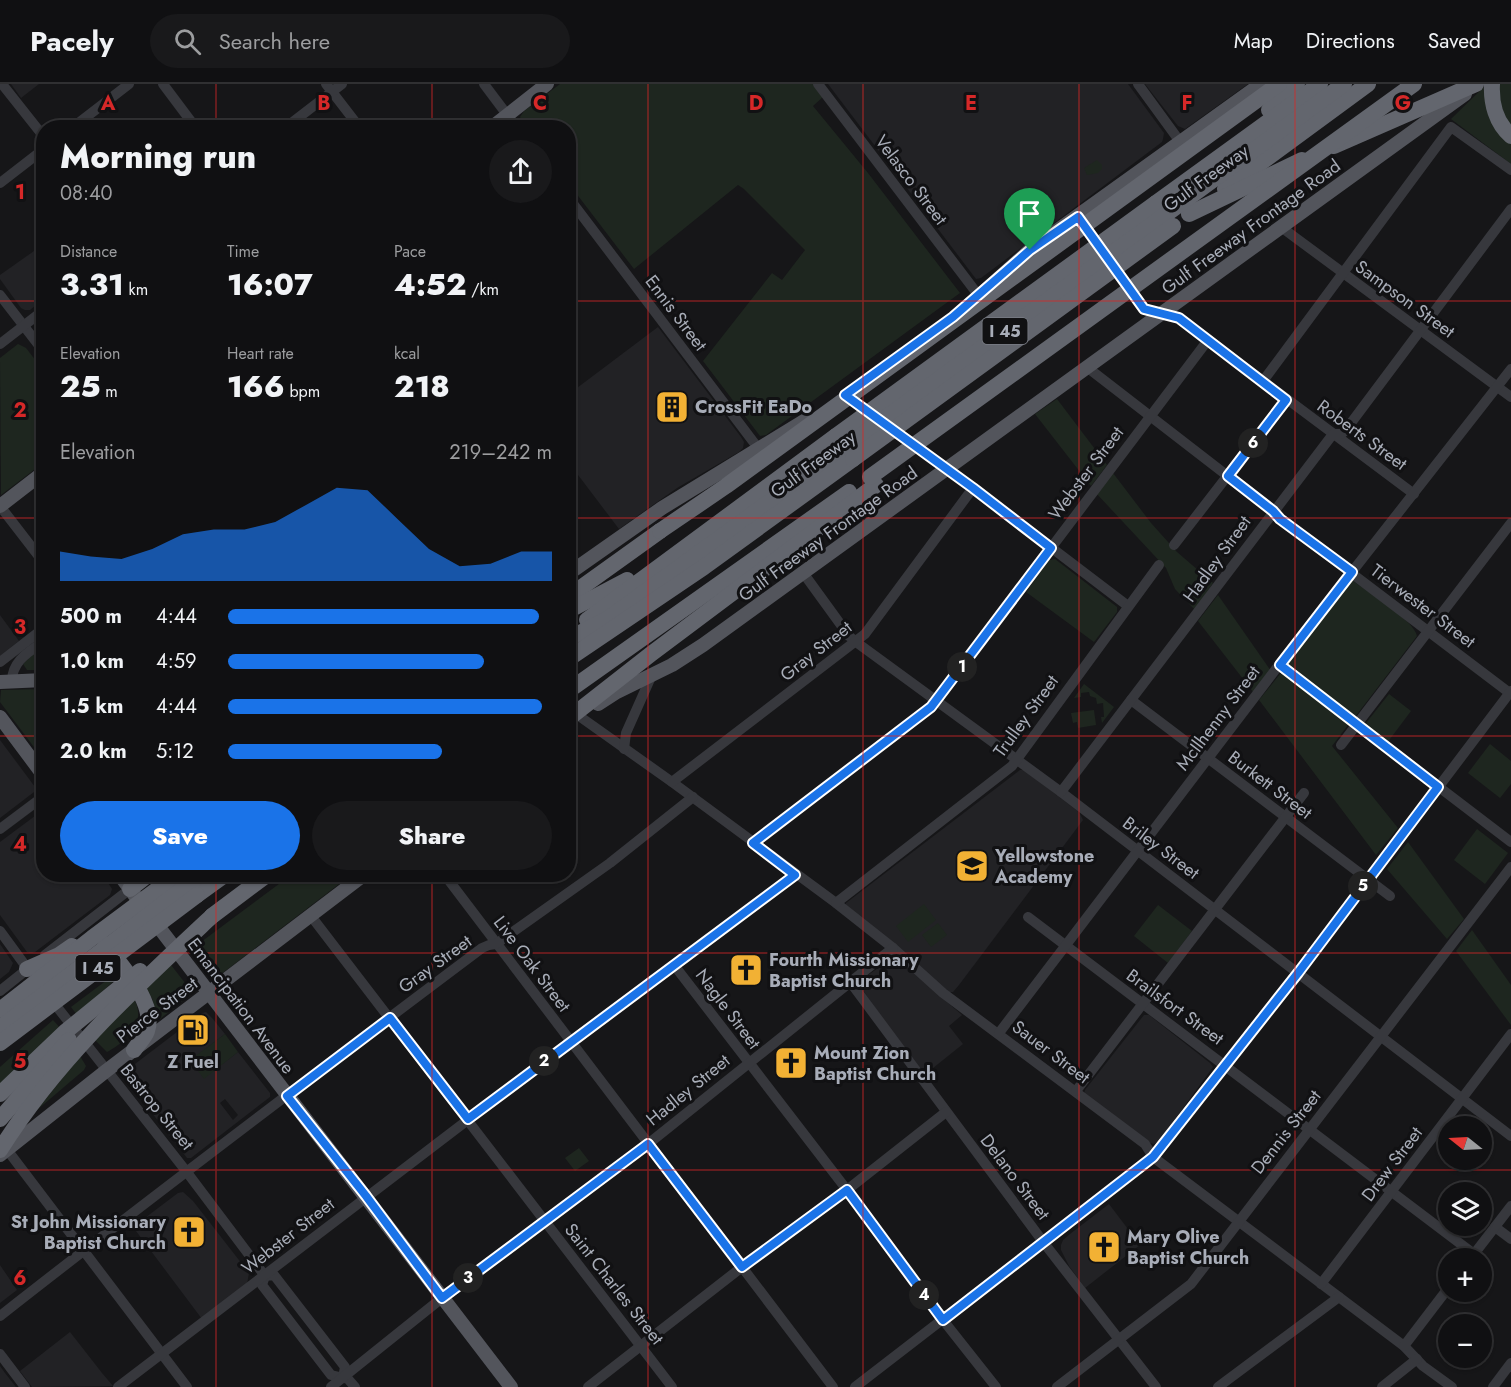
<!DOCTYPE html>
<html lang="en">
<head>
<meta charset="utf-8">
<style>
	:root { --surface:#101012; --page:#19191b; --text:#f1f3f6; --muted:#9c9d9f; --line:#303032; --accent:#1a73e8 }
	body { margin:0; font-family:Jost,sans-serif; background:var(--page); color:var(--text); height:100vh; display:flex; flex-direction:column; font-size:22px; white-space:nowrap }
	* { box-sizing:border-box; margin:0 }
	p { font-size:20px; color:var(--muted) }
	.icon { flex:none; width:33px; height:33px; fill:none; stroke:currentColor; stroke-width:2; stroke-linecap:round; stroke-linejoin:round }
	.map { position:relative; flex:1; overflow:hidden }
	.sheet { position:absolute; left:36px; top:36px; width:540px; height:762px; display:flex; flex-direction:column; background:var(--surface); border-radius:24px; box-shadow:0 2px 4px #0004,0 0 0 2px var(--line) }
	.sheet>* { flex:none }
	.needle { width:39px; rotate:288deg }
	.fabs { position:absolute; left:1438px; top:1032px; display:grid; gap:12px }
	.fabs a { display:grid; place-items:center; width:54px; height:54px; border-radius:50%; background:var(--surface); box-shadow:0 2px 4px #0004,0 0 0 2px var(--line); font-size:30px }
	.pin { position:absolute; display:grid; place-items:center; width:51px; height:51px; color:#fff; margin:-62px -26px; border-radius:50% 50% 50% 0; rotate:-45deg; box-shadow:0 0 6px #0007 }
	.pin .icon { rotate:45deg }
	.km { position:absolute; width:30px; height:30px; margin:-15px; border-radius:50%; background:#222; color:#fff; font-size:16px; line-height:30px; text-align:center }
	.round { display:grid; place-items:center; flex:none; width:63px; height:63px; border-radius:32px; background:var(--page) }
	.summary { display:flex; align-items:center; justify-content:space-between; height:102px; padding:0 24px }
	h1 { font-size:33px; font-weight:800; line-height:45px }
	.stats { display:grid; grid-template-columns:repeat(3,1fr); gap:9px; height:102px; padding:6px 24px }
	.stats div { display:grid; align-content:center }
	.stats b { font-size:30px; font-weight:800 }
	.stats small { font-size:16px; font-weight:400 }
	.stats p { font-size:16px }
	.chart { height:168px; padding:12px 24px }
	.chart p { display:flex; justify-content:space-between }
	.chart svg { width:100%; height:108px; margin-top:6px; fill:var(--accent); opacity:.7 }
	.button { display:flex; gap:12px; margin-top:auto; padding:12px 24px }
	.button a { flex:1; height:69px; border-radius:36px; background:var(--accent); color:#fff; font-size:24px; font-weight:800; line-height:69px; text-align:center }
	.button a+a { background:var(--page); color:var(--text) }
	ul { padding:0 24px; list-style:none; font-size:20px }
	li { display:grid; grid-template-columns:96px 72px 1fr; align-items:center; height:45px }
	li i { height:15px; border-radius:8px; background:var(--accent) }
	header { display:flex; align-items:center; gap:36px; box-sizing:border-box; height:84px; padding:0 30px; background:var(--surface); border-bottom:2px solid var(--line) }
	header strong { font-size:28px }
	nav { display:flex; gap:33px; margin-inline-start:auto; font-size:21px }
	.search { width:420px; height:54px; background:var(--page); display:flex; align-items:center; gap:15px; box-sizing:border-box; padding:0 21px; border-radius:33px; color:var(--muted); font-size:22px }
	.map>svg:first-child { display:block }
</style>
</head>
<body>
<header>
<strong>Pacely</strong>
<div class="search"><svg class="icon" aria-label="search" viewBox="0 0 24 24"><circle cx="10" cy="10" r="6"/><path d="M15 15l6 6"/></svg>Search here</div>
<nav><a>Map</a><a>Directions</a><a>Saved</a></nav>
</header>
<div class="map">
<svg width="1511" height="1303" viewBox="0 0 1511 1303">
	<rect width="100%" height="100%" fill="#161618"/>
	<g fill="#222225" fill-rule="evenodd">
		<path d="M11,0H39L21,14Z"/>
		<path d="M828,0H1128L1164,49L1163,55L1162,58L981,194L976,195Z"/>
		<path d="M1145,0H1248L1185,45L1178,42Z"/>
		<path d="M34,167L43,180V215L30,226H25L21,224L0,195V191Z"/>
		<path d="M658,243L741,353L744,358L743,364L739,368L677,404L619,445L569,379V310Z"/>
		<path d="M0,531L19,557L0,572Z"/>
		<path d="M0,656L35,703L34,708L0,734Z"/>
		<path d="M1020,686H1024L1079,728L1083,736L959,901L953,908H949L846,823V819Z"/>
		<path d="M43,726L44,790L103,791L112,805L110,811L35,868L31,869L27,868L0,831V758Z"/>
		<path d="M0,860L13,879L9,888L0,895Z"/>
		<path d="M896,874L962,931L949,942L963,960L923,992L862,905L864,894L891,875Z"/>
		<path d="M206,928L213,935L225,950L191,976L204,994L238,968L270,1009V1013L191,1074H187L124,993L127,986L202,929ZM225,1015L238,1031L233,1036L220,1019Z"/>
		<path d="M1144,931H1149L1210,979L1213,983L1159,1057L1154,1060L1150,1059L1084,1010L1085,1006Z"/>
		<path d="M183,1108L193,1117L249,1189L247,1200L202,1235L133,1143L178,1109Z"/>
		<path d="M1109,1120L1140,1161L1085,1204L1069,1182L1061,1166V1161L1063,1156L1070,1150Z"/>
		<path d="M0,1181L17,1206L0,1219Z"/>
		<path d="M70,1248L102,1289L113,1302L32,1303L20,1287Z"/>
		<path d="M0,1282L5,1289L16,1303H0Z"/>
	</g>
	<g fill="#1e261f">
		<path d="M560,0H815L824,12L813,22L868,89L960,209L766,351L760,352L703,277L772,189L782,196L805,166L744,105L738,101L634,185L569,100L568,44L524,43L520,33L524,27Z"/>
		<path d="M1497,0H1511V44L1499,24Z"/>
		<path d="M1485,2L1499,48L1511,60V80L1451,35Z"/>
		<path d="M1097,76L1102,81V85L1098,89L1087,91L1084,84Z"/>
		<path d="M1026,114L1035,116V120L1039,121L1037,139L1032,138L1031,141L1023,140V137L1018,136L1019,131H1016L1018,122H1020L1021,118H1025Z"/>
		<path d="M18,260L26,264L43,286V379L1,411L0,274Z"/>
		<path d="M1057,315L1107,381L1091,402L1035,330Z"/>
		<path d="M1113,389L1151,439L1177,468L1213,499L1195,526L1175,505L1166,484L1096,409Z"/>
		<path d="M1055,475L1117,523V528L1094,558L1026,508L1049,476Z"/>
		<path d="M1352,496C1365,506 1415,537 1417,552L1355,633L1286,580Z"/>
		<path d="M1218,511L1271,587L1254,609L1198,537Z"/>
		<path d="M43,561V586H27L23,580Z"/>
		<path d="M1280,590H1285L1348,641L1332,662L1398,744L1376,771L1259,616Z"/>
		<path d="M1084,600L1114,623L1102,639L1101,633H1104L1103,619L1097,620L1096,614L1090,612L1089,608L1081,609V613L1074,614Z"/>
		<path d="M43,605H44L43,675L0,618L1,606Z"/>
		<path d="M1389,610L1411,627L1387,659L1368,645L1366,639Z"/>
		<path d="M1094,626L1096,641L1078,644L1077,638L1073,639L1071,629Z"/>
		<path d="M1490,660L1511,677V700L1500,714L1468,689Z"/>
		<path d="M1477,745L1508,769L1485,800L1454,776Z"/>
		<path d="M1408,758L1464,835L1447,855L1387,785Z"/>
		<path d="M291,791H351L220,891L212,893L189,867Z"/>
		<path d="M924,820L936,836L908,858L896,842Z"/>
		<path d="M1158,821L1192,847L1168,879L1134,852Z"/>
		<path d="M938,839L947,851L931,863L922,851Z"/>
		<path d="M1472,846L1511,901V941L1456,867Z"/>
		<path d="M171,881L189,904L190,911L160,935H157L152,914L145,905Z"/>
		<path d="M115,890L118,893L77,931L71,923Z"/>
		<path d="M134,915C147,939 127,957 107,968L94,955Z"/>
		<path d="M53,936L62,946L0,1006V983Z"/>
		<path d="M225,950L238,968L204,995L190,976Z"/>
		<path d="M80,972L86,982L84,986L37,1026Z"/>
		<path d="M579,1064L589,1077L575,1087L565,1074Z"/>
	</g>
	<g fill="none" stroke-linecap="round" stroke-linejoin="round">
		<g stroke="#37383d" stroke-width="10">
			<path d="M2,0L44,53"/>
			<path d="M163,0L196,44"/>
			<path d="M326,0L360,44"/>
			<path d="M484,0L517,44"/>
			<path d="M818,0L979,212"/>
			<path d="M1138,0L1181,59"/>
			<path d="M72,44L129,0"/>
			<path d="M285,44L342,0"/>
			<path d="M0,99L44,65"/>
			<path d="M568,113L758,364"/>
			<path d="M1081,137L1102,166"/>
			<path d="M1281,143L1511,313"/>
			<path d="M1113,181L1144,225L1179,234L1414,410"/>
			<path d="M0,211L44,268"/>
			<path d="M0,260L44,226"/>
			<path d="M1088,284L1273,427L1280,435L1511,610"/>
			<path d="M1263,297L1451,43L1511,86"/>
			<path d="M845,311L873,331"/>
			<path d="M890,344L973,404L1128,522"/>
			<path d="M0,422L44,479"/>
			<path d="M1174,461L1286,316"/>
			<path d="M804,490L849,552L856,558L1061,708L1511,1052"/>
			<path d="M0,578L44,544"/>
			<path d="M1279,581L1511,758"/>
			<path d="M12,597C12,577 29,568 44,557"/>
			<path d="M1131,616L1390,812"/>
			<path d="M579,632L672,698L836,819L893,864L943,909L1145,1060L1153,1073L1404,1262L1423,1282L1452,1303"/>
			<path d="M1341,661L1511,439"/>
			<path d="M624,665L626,649L651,593"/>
			<path d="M672,698L865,550L973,404"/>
			<path d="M1061,708L1333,350H1341L1345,347L1511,125"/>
			<path d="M0,745L44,712"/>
			<path d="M753,759L931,623L1208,256"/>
			<path d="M444,790L833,1303"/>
			<path d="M836,819L1012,682L1159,481"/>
			<path d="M311,832L672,1303"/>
			<path d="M1028,833L1474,1170"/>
			<path d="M0,847L30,888"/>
			<path d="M45,871L130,805"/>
			<path d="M674,881L847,1106L943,1236L996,1303"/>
			<path d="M851,899L1044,1159L1156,1303"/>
			<path d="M0,907L30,883"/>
			<path d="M50,914L186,1087L265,1192"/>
			<path d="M999,949L1279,581L1511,285"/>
			<path d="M1076,1007L1304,709"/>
			<path d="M2,1059L187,1303"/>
			<path d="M1495,1143L1511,1155"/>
			<path d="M1471,1174L1511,1122"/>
			<path d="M265,1192L262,1201L331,1291L348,1295L355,1303"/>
			<path d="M265,1192L274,1191L345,1283L343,1294"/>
			<path d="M1321,1200L1511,950"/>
			<path d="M0,1232C159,1107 321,985 482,864L489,861L496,860L610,779L693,713"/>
			<path d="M1404,1262L1449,1203"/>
			<path d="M0,1270L25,1303"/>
			<path d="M118,1303L570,958L795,791"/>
			<path d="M331,1303L442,1214L648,1060L893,864"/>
			<path d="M588,1303L742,1183L847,1106L946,1028"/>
			<path d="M855,1303L1153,1073L1298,889L1511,607"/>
			<path d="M1057,1303L1191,1200L1511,783"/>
			<path d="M1218,1303L1339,1213"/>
			<path d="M1382,1303L1417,1275"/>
			<path d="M1493,1303L1511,1279"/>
		</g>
		<g stroke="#53555c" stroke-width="14">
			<path d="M491,44L547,0"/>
			<path d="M980,211L1030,166L1261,0"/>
			<path d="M0,422L44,388"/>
			<path d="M568,490L662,424L809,334"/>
			<path d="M0,598L44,596"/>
			<path d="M598,620L615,609L672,581L703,561L1465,10"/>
			<path d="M0,633L44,692"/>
			<path d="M119,790L136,813"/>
			<path d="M151,833L511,1303"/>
			<path d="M0,1071L106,987L365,790"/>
		</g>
		<g stroke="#63666e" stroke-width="16">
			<path d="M1492,0C1491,19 1496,39 1511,52"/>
			<path d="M1269,26L1297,0"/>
			<path d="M1334,62L1476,0"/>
			<path d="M1225,105L1368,0"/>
			<path d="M1156,119L1320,0"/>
			<path d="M1189,130L1302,76"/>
			<path d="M1165,131L1344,0"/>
			<path d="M568,513L660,447"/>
			<path d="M568,527L627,496"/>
			<path d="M587,536L836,352"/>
			<path d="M568,555L609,534L844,364"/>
			<path d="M568,575L704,483L853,375"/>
			<path d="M568,607L849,408"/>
			<path d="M568,635L651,570L876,401"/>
			<path d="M130,805L149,790"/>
			<path d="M197,811L226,790"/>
			<path d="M212,832L268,790"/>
			<path d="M106,861C121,882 157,919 147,947C145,953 138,960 134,966"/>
			<path d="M27,885L59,871L72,862"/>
		</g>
		<g stroke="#63666e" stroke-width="16">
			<path d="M836,352L1156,119"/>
			<path d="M844,364L1165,131"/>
			<path d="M853,375L1173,142"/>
			<path d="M870,393L1414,0"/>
			<path d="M660,447L726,402L1279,0"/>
			<path d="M0,926L92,854L178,790"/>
			<path d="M0,944L202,790"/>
			<path d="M0,959L197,811"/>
			<path d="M0,1010L65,948L140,887"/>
			<path d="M0,1035L69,956"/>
			<path d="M0,1066C57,975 135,904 212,832"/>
		</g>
	</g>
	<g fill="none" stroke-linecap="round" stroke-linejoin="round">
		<defs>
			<path id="route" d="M1078,133L1144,225L1179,234L1286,316L1228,392L1273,427L1280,435L1352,488L1280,581L1438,703L1298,889L1153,1073L943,1236L847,1106L742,1183L648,1060L442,1214L366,1112L287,1012L390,934L468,1035L795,791L753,759L931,623L1051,464L973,404L845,311L953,233L1030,166Z"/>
		</defs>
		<use href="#route" stroke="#fff" stroke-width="12"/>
		<use href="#route" stroke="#1a73e8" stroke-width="8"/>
	</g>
	<path fill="none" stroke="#d62828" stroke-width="1.5" stroke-opacity="0.55" d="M216,0V44M432,0V44M648,0V1303M863,0V1303M1079,0V1303M1295,0V1303M0,217H44M568,217H1511M0,434H44M568,434H1511M0,652H44M568,652H1511M216,790V1303M432,790V1303M0,869H1511M0,1086H1511"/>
	<defs>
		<symbol id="building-square" viewBox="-11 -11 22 22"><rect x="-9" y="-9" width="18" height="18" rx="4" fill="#f2b134" stroke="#111113"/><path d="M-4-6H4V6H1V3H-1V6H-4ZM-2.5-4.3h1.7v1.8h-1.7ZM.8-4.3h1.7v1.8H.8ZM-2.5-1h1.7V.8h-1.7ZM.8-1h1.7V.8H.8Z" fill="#111"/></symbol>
		<symbol id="school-square" viewBox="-11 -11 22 22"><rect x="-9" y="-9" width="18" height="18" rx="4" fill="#f2b134" stroke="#111113"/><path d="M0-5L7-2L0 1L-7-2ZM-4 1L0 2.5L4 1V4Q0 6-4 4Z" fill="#111"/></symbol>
		<symbol id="church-square" viewBox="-11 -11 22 22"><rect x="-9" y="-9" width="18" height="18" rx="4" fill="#f2b134" stroke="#111113"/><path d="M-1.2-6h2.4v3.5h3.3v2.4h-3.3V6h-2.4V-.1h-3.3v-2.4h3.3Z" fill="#111"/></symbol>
		<symbol id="fuel-square" viewBox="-11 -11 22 22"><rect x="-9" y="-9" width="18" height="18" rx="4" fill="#f2b134" stroke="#111113"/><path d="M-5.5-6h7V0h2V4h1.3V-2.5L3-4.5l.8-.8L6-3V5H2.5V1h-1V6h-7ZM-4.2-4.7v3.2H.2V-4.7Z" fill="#111"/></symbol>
	</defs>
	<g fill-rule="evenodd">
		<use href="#building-square" x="653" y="304" width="38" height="38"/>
		<use href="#school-square" x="953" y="763" width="38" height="38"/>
		<use href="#church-square" x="727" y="867" width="38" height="38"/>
		<use href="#fuel-square" x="174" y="927" width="38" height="38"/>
		<use href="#church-square" x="772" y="960" width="38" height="38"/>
		<use href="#church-square" x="170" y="1129" width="38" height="38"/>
		<use href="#church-square" x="1085" y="1144" width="38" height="38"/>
	</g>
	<g text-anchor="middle" stroke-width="6" stroke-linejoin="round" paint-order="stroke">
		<g fill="#111113" stroke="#7b7e86" stroke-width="1.5">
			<rect x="982.5" y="234" width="45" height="26" rx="4.5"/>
			<rect x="75.5" y="871" width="45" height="26" rx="4.5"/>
		</g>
		<g font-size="16" font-weight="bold" fill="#a8adb8">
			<text x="1005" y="253">I 45</text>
			<text x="98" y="890">I 45</text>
		</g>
		<g font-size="18" fill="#a8adb8" stroke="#111113">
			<text transform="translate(1206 94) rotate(-36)" y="6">Gulf Freeway</text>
			<text transform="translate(911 96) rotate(53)" y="6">Velasco Street</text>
			<text transform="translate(1251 143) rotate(-36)" y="6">Gulf Freeway Frontage Road</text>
			<text transform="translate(1405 215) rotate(36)" y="6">Sampson Street</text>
			<text transform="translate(676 229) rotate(53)" y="6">Ennis Street</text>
			<text transform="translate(1362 351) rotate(36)" y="6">Roberts Street</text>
			<text transform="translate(813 380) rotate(-36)" y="6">Gulf Freeway</text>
			<text transform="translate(1086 389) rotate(-53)" y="6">Webster Street</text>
			<text transform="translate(828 450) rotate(-36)" y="6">Gulf Freeway Frontage Road</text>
			<text transform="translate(1217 475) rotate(-54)" y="6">Hadley Street</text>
			<text transform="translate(1423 522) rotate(37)" y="6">Tierwester Street</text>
			<text transform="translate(816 567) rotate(-38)" y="6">Gray Street</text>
			<text transform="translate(1026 632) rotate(-54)" y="6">Trulley Street</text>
			<text transform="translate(1218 634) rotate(-53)" y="6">McIlhenny Street</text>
			<text transform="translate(1270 701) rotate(37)" y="6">Burkett Street</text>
			<text transform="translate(1161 764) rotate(37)" y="6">Briley Street</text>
			<text transform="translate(435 880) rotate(-36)" y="6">Gray Street</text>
			<text transform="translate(532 880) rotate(53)" y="6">Live Oak Street</text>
			<text transform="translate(241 922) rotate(53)" y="6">Emancipation Avenue</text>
			<text transform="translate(1175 923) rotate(36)" y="6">Brailsfort Street</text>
			<text transform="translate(728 925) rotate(53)" y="6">Nagle Street</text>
			<text transform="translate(157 926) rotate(-37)" y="6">Pierce Street</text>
			<text transform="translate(1051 968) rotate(37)" y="6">Sauer Street</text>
			<text transform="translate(688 1006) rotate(-39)" y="6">Hadley Street</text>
			<text transform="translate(157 1023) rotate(51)" y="6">Bastrop Street</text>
			<text transform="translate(1286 1048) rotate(-52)" y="6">Dennis Street</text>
			<text transform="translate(1392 1080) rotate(-53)" y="6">Drew Street</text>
			<text transform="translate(1015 1093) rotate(53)" y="6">Delano Street</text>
			<text transform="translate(288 1152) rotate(-38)" y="6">Webster Street</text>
			<text transform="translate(614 1200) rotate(52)" y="6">Saint Charles Street</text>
		</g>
		<g font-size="18" font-weight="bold" fill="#a8adb8" stroke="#111113" text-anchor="start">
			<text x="695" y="329">CrossFit EaDo</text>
			<text x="995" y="778">Yellowstone<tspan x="995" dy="21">Academy</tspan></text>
			<text x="769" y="882">Fourth Missionary<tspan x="769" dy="21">Baptist Church</tspan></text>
			<text x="814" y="975">Mount Zion<tspan x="814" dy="21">Baptist Church</tspan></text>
			<text x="193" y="984" text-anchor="middle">Z Fuel</text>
			<text x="166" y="1144" text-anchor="end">St John Missionary<tspan x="166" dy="21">Baptist Church</tspan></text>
			<text x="1127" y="1159">Mary Olive<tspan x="1127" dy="21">Baptist Church</tspan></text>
		</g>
	</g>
	<g font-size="20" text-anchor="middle" font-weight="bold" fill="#d62828" stroke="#111113" stroke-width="6" stroke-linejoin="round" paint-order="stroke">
		<text x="108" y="26">A</text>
		<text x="324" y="26">B</text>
		<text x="540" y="26">C</text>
		<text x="756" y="26">D</text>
		<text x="971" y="26">E</text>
		<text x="1187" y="26">F</text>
		<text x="1403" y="26">G</text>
		<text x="20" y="115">1</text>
		<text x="20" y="333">2</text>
		<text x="20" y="550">3</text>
		<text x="20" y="767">4</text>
		<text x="20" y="984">5</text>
		<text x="20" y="1201">6</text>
	</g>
</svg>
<div class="fabs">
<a><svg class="needle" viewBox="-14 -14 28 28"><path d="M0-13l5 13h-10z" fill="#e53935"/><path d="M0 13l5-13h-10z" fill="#9c9d9f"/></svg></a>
<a><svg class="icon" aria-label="layers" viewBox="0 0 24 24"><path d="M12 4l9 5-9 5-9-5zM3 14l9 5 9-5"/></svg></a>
<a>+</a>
<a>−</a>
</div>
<div class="pin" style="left:1030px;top:166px;background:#1e9e55"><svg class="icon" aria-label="arrive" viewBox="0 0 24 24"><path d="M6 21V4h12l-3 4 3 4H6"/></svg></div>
<b class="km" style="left:962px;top:583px">1</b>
<b class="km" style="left:544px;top:977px">2</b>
<b class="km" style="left:468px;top:1194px">3</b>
<b class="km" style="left:924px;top:1211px">4</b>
<b class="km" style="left:1363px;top:802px">5</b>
<b class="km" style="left:1253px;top:359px">6</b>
<section class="sheet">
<div class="summary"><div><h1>Morning run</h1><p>08:40</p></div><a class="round"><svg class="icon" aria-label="share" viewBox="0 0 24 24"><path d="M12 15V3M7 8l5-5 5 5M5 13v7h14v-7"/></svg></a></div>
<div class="stats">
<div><p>Distance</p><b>3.31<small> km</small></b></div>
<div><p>Time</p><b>16:07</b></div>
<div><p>Pace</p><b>4:52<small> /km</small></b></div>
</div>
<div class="stats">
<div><p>Elevation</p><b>25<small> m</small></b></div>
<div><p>Heart rate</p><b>166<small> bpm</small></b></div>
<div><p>kcal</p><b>218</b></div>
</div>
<div class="chart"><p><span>Elevation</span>219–242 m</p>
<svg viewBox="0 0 160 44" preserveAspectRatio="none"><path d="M0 44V32L10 34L20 35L30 31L40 25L50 23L60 23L70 20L80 13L90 6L100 7L110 19L120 31L130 38L140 37L150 32L160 32V44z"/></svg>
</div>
<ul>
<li><b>500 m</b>4:44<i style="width:96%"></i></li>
<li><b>1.0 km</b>4:59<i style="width:79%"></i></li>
<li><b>1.5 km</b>4:44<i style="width:97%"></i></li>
<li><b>2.0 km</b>5:12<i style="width:66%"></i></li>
</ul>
<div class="button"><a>Save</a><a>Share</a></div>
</section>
</div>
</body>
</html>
